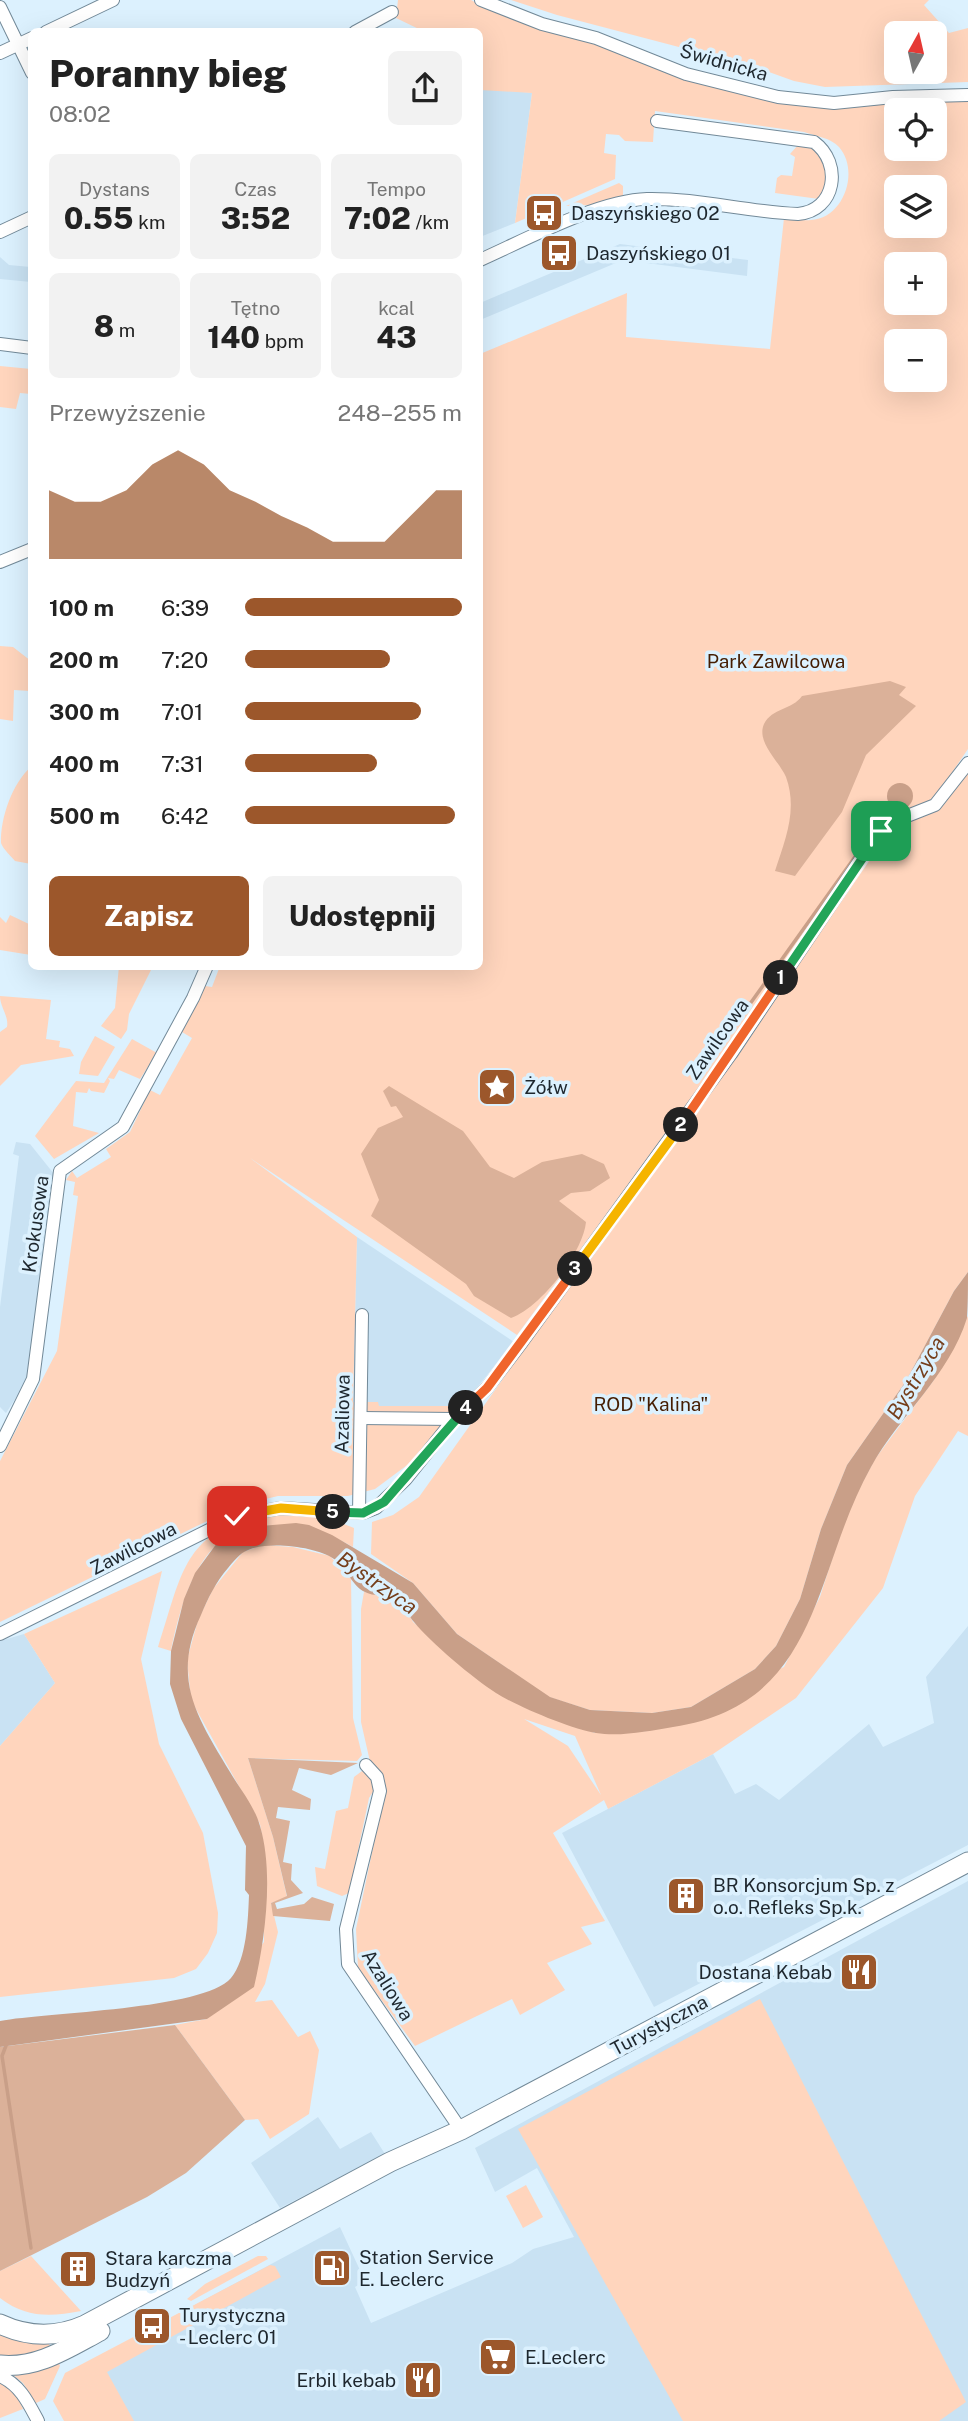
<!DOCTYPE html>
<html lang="pl">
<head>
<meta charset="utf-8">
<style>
	:root { --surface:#fff; --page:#f2f2f2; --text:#222; --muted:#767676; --accent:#9c572b }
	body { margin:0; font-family:"Public Sans",sans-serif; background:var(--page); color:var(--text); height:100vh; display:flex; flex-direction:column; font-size:26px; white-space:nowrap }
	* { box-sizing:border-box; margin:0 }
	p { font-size:23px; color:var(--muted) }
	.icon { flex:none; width:38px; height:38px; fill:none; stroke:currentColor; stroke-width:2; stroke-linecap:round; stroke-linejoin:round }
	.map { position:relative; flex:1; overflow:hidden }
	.panel { position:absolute; left:28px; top:28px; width:455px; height:942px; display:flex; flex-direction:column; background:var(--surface); border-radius:10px; box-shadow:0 7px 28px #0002 }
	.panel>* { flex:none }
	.needle { width:46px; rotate:8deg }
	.fabs { position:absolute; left:884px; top:21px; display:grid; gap:14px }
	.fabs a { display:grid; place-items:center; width:63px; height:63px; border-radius:10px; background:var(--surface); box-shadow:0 7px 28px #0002; font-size:35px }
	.pin { position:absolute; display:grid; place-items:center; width:60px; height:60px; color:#fff; margin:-30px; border-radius:14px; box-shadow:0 4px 10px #0006 }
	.km { position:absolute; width:35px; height:35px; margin:-18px; border-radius:50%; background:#222; color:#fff; font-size:19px; line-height:35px; text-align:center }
	.round { display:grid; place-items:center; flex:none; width:74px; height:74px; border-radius:10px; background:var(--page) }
	.summary { display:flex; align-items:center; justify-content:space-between; height:119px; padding:0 21px }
	h1 { font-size:38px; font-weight:800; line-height:52px }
	.metrics { display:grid; grid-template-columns:repeat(3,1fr); gap:10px; height:119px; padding:7px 21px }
	.metrics div { display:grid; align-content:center; border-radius:10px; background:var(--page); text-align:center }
	.metrics b { font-size:30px; font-weight:800 }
	.metrics small { font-size:19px; font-weight:400 }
	.metrics p { font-size:19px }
	.chart { height:196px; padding:14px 21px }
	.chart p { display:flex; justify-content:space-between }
	.chart svg { width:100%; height:126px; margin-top:7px; fill:var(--accent); opacity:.7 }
	.button { display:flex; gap:14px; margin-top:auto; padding:14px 21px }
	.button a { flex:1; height:80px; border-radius:10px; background:var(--accent); color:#fff; font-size:28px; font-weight:800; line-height:80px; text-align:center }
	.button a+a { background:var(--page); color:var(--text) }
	ul { padding:0 21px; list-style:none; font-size:23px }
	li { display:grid; grid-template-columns:112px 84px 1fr; align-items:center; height:52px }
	li i { height:18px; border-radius:9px; background:var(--accent) }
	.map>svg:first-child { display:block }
</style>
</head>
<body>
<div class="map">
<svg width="968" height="2421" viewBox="0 0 968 2421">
	<rect width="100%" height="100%" fill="#dcf1fe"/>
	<g fill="#c9e2f3">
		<path d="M485,88L532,93L515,223L480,237V90Z"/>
		<path d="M620,244L748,260L747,276L623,260L480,320V303Z"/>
		<path d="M0,257L9,265L31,267V282L0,279Z"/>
		<path d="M16,1142L30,1144L54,1174L27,1381L6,1413L0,1407V1307L19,1156L13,1154Z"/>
		<path d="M357,1237L514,1342L471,1395L457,1406H378L353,1402Z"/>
		<path d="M968,1626V1845L654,2007L562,1833L713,1754L735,1794L756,1784L779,1800L869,1724L883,1747L934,1723L926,1677Z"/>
		<path d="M24,1634L55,1683L0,1746V1641Z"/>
		<path d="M968,1881V2421H116L85,2364L340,2227L365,2281L355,2287L371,2323L512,2263L533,2249L574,2237L537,2168L495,2192L475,2148Z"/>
		<path d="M318,2117L340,2149L371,2132L385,2154L280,2208L251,2163Z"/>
	</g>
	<g fill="#ffd5bd" fill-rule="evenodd">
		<path d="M398,0H471L484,7L772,100L968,101V749L932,802L891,817L666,1134L517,1335L250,1158L357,1237L353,1402H378L379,1406H457L418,1457L375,1489L348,1496H278L240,1505L0,1622V1461L57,1351L78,1196L73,1195L75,1182L66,1180L72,1171L77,1178L111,1157L106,1149L130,1132L150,1090L160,1095L192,1038L182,1032L205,986L212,987L220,966H480V354L627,293L626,337L770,349L784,218C793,219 803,221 811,220C844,218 860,171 839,147C831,138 816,136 804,132L655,111L653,142L625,141L619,135L606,134L604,153L616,155L615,179L515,223L532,93L480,90V32L423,31L396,18ZM896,110H934V149H896ZM896,187H934V226H896ZM896,264H934V303H896ZM896,341H934V380H896Z"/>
		<path d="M511,0H929L924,5L949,33L968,28V82L825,87L794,81L755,67L557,15ZM896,33H934V72H896Z"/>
		<path d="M799,144L812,148L826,163V186L819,199L775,193L777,178L781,175L792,176L795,157L790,154Z"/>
		<path d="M619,183L623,186V196L591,205L566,206Z"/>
		<path d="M0,366L31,369V394L20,393L16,409L0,407Z"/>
		<path d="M0,646L13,647L31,661L30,691L14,690L13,721L0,719Z"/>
		<path d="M31,767V864L15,861C11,856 3,849 1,843C0,818 13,782 31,767Z"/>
		<path d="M968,771V1272L954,1291L906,1381L847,1465L821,1529L800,1599L776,1646L755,1669L691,1707L652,1713L590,1710L549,1697L457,1634L413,1583L371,1554L372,1522L393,1515L419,1497L674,1138L877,843L899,823L938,810Z"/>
		<path d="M10,915L31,925V955L0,950V917L6,923Z"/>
		<path d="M119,966H153L129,1014L127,1030L121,1039L101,1026L115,1008Z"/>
		<path d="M0,996L51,1000L46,1039L60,1041L59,1047L70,1049L74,1056L21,1065L0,1086V1032L7,1027C9,1016 0,1007 0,996Z"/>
		<path d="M95,1036L115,1047L98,1076L79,1074L81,1062Z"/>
		<path d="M132,1039L157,1053L140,1079L119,1070L114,1079L108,1078L110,1081L104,1093L91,1091L89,1088L87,1093L76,1092L73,1126L99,1133L54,1159L35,1136L76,1081L104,1083Z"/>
		<path d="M968,1316V1436L958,1431L915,1496L883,1588L796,1698L713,1754L608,1809L604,1800L553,1833L605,1921L581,1927L592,1944L547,1963L565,1990L520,2015L512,1999L415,2046L358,1968L356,1929L374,1843L368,1836L385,1782L371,1766L361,1722V1609L364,1592L383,1595L403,1604L413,1622L497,1693L538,1713L595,1733L648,1731L784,1667L820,1597L845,1518L861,1485L875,1459L934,1380ZM524,1719L575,1736L601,1795L568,1746Z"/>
		<path d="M274,1513L326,1517L354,1528L353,1547C329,1532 313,1534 286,1532C273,1531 260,1529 248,1530C198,1535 179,1611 171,1651L158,1647C183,1571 183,1528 274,1513Z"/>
		<path d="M263,1545L293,1547L330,1556L351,1579L353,1718L362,1755L357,1761L248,1758L273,1837L287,1897L271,1903L278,1932L265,1984L255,2002L272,2000L298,2037L310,2031L319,2050L309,2114L270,2139L258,2119L245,2120L175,2025L207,2019L264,1942V1848L260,1824L191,1700L187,1660L198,1620L213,1589L243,1552Z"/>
		<path d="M162,1571L141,1659L159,1744L203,1833L218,1913L217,1933L208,1953L196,1969L174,1978L0,1997V1746L55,1683L24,1634Z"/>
		<path d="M362,1771L369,1773L376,1787L369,1798L349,1893L342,1896L317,1886L315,1867L325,1869L336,1811L348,1808L354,1777Z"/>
		<path d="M760,1999L966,2402L939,2421H683L518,2129Z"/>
		<path d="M526,2185L543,2217L523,2228L506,2196Z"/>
		<path d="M31,2256L81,2311C50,2317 26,2318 0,2298V2271Z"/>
		<path d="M258,2256H266L268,2259L191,2301L187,2299L205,2284Z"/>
		<path d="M270,2265L275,2266L281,2277L107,2372L134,2421H64L53,2401L65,2373Z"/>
		<path d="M0,2333L48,2342L51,2348L20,2357L0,2356Z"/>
		<path d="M58,2361L60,2366L45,2399L36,2403L23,2383L12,2374Z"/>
		<path d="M0,2381L16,2394L23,2409L0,2418Z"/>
	</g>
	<g fill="#dbb199">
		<path d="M890,681L906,687L899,695L916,706L866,755L842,812L795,876L775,871C785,840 798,810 786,777C779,761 756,742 764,724C772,708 792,710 802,696Z"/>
		<path d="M389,1086L463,1131L490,1167L514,1178L542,1162L582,1154L604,1164L610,1178L590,1191L571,1193L559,1201L586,1222C583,1253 540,1308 511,1318L474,1296L466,1284L371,1216L379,1200L361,1154L378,1128L403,1117L396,1106L391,1107L383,1091Z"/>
		<path d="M248,1758L358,1763L331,1775L299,1768L292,1790L311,1799L310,1810L278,1807L276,1818L290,1821L283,1862L292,1864L291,1880L303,1893L275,1903L277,1909L304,1904L312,1897L334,1904L330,1921L273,1916L271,1903L287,1896L273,1837Z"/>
		<path d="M175,2025L245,2120L186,2173L147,2197L0,2271V2047Z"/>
	</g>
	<g fill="#c99f88">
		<circle cx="900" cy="796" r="13"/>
		<path d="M968,1272C968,1286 968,1305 967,1318C949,1376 899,1416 871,1467C812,1572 822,1704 673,1727C649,1731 620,1737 596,1733C573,1730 516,1706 496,1693C474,1679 430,1642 414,1622C409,1617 407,1608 402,1603C391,1593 377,1598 365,1592C352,1586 346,1567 334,1559C316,1546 263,1540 244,1552C239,1555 232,1563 228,1568C216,1582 208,1598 201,1615C171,1679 197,1717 230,1772C240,1789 255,1807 260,1826C274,1873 265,1940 254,1987L207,2019L0,2047V2021C47,2012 203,2010 231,1978C247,1959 248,1919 249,1895L245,1890L246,1846L181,1719L170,1684L171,1651L184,1599L195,1573L217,1543L261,1526L296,1523L309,1525L332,1535L413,1583L457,1634L550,1697L590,1710L652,1713L691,1707L755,1669L776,1646L800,1599L821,1529L847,1465L906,1381L954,1291Z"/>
	</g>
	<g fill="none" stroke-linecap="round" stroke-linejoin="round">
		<g stroke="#c99f88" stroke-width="3.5">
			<path d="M747,1008L892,805"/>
			<path d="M7,2043L2,2056L31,2248"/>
		</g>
		<defs>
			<g id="street">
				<path d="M481,0L542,24L596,38L686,74L778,97L834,103L893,97L968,95"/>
				<path d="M0,7L32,73"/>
				<path d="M46,32L113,0"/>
				<path d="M355,32L392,12"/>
				<path d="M0,53L32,38"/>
				<path d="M0,232L32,217"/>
				<path d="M480,260C525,240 599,200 647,199C697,198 748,212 798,214C836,211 843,163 814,142L657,121"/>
				<path d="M0,344L32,348"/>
				<path d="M0,562L32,549"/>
				<path d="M361,1418L454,1419"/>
				<path d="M0,1446L33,1379L60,1171L123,1127L193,998L207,966"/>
				<path d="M359,1513L362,1315"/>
				<path d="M0,1634L237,1516L281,1508L363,1513L376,1508L406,1479L454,1419L487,1388L522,1342L731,1054L872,843L892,822L935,805L968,763"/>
				<path d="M366,1765L377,1777L380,1791L346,1929L348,1964L461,2130"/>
				<path d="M0,2376C20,2385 28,2402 38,2421"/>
			</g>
			<g id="secondary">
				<path d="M0,2324C28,2337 56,2338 85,2325L390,2162L461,2130L968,1862"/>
				<path d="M0,2365C37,2369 68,2348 100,2331"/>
			</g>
		</defs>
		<use href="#street" stroke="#728998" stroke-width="14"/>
		<use href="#secondary" stroke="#728998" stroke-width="21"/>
		<use href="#street" stroke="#fff" stroke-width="12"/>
		<use href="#secondary" stroke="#fff" stroke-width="19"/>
	</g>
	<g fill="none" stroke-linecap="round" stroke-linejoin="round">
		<defs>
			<path id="split-1" d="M781,978L881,831"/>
			<path id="split-2" d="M681,1125L781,978"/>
			<path id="split-3" d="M575,1269L681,1125"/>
			<path id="split-4" d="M466,1408L487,1388L575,1269"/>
			<path id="split-5" d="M333,1512L363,1513L384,1502L466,1408"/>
			<path id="split-6" d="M237,1516L281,1508L333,1512"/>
		</defs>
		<use href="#split-1" stroke="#fff" stroke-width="14"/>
		<use href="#split-2" stroke="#fff" stroke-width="14"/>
		<use href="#split-3" stroke="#fff" stroke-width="14"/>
		<use href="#split-4" stroke="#fff" stroke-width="14"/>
		<use href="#split-5" stroke="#fff" stroke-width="14"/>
		<use href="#split-6" stroke="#fff" stroke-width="14"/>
		<use href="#split-1" stroke="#22a559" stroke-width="9"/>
		<use href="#split-2" stroke="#f0652b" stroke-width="9"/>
		<use href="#split-3" stroke="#f5b400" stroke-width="9"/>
		<use href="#split-4" stroke="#f0652b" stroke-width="9"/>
		<use href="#split-5" stroke="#22a559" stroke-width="9"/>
		<use href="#split-6" stroke="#f5b400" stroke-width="9"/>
	</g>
	<defs>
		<symbol id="bus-square" viewBox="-11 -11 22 22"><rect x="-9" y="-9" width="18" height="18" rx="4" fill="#9c572b" stroke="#dcf1fe"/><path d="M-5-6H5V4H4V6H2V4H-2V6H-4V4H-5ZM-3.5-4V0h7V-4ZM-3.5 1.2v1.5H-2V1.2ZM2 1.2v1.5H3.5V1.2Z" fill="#fff"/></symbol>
		<symbol id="sight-square" viewBox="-11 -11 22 22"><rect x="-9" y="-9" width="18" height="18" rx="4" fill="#9c572b" stroke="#dcf1fe"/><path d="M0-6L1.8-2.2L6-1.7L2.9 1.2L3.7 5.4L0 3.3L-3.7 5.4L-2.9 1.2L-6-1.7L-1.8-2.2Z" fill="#fff"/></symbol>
		<symbol id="building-square" viewBox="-11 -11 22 22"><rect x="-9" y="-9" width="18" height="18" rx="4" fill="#9c572b" stroke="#dcf1fe"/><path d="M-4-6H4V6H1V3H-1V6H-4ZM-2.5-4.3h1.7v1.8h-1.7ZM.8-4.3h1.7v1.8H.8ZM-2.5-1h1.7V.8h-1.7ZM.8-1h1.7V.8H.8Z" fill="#fff"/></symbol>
		<symbol id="restaurant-square" viewBox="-11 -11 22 22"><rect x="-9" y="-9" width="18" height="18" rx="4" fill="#9c572b" stroke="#dcf1fe"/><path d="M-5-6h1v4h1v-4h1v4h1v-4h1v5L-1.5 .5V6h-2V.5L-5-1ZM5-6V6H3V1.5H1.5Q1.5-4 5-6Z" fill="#fff"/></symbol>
		<symbol id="fuel-square" viewBox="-11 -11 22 22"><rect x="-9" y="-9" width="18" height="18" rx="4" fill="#9c572b" stroke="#dcf1fe"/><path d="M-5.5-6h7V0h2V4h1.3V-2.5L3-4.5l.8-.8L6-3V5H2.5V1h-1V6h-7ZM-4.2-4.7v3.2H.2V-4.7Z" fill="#fff"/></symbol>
		<symbol id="supermarket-square" viewBox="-11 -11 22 22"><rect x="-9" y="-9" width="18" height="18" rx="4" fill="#9c572b" stroke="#dcf1fe"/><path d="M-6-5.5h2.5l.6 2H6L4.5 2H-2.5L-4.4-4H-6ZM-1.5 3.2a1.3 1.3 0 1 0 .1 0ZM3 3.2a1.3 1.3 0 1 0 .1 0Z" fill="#fff"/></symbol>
	</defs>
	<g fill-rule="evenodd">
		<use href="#bus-square" x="522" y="191" width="44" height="44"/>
		<use href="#bus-square" x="537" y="231" width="44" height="44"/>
		<use href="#sight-square" x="475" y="1065" width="44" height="44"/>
		<use href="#building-square" x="664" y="1874" width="44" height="44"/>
		<use href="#restaurant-square" x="837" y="1950" width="44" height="44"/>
		<use href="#fuel-square" x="310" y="2246" width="44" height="44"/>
		<use href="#building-square" x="56" y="2247" width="44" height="44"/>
		<use href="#bus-square" x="130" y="2304" width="44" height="44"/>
		<use href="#supermarket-square" x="476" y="2335" width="44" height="44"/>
		<use href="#restaurant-square" x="401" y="2358" width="44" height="44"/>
	</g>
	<g text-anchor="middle" stroke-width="7" stroke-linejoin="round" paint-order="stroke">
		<g font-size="19" fill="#1e272e" stroke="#dcf1fe">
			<text transform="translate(724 62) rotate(16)" y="7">Świdnicka</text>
			<text transform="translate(717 1039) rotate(-55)" y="7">Zawilcowa</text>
			<text transform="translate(35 1224) rotate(-82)" y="7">Krokusowa</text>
			<text transform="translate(342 1414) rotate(-89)" y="7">Azaliowa</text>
			<text transform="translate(133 1548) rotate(-27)" y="7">Zawilcowa</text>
			<text transform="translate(388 1985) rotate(58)" y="7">Azaliowa</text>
			<text transform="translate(659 2025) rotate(-28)" y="7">Turystyczna</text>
		</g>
		<g font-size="19" fill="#1e272e" stroke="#dcf1fe" text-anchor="start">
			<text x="571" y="220">Daszyńskiego 02</text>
			<text x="586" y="260">Daszyńskiego 01</text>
			<text x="524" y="1094">Żółw</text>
			<text x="713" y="1892">BR Konsorcjum Sp. z<tspan x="713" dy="22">o.o. Refleks Sp.k.</tspan></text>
			<text x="832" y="1979" text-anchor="end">Dostana Kebab</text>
			<text x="359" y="2264">Station Service<tspan x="359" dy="22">E. Leclerc</tspan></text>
			<text x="105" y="2265">Stara karczma<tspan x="105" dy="22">Budzyń</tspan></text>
			<text x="179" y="2322">Turystyczna<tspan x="179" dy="22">- Leclerc 01</tspan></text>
			<text x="525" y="2364">E.Leclerc</text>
			<text x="396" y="2387" text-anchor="end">Erbil kebab</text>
		</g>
		<g font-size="19" fill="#451d02" stroke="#dcf1fe">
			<text x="776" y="668">Park Zawilcowa</text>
			<text x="651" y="1411">ROD "Kalina"</text>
		</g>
		<g font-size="21" font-style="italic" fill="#753e1b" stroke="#dcf1fe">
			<text transform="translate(916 1378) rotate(-59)" y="7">Bystrzyca</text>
			<text transform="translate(377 1583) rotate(35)" y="7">Bystrzyca</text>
		</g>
	</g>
</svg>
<div class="fabs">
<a><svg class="needle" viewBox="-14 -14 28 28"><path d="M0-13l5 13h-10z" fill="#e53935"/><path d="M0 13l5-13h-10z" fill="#767676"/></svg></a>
<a><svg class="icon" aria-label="locate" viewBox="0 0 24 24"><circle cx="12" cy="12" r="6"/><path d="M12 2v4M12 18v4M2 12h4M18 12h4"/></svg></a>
<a><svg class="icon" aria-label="layers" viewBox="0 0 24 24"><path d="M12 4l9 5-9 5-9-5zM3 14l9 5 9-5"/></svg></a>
<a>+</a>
<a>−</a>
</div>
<div class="pin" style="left:881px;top:831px;background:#1e9e55"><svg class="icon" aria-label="arrive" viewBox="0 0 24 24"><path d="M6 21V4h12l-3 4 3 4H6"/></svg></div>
<div class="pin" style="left:237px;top:1516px;background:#d93025"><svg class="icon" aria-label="check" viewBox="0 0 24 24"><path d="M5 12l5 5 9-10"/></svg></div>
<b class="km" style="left:781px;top:978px">1</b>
<b class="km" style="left:681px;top:1125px">2</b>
<b class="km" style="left:575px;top:1269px">3</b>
<b class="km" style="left:466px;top:1408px">4</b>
<b class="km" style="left:333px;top:1512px">5</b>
<section class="panel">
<div class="summary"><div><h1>Poranny bieg</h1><p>08:02</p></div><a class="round"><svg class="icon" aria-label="share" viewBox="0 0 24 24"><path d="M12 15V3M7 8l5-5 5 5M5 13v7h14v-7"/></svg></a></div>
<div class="metrics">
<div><p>Dystans</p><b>0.55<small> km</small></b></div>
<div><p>Czas</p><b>3:52</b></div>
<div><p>Tempo</p><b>7:02<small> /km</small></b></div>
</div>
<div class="metrics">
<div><b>8<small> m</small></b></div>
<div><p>Tętno</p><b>140<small> bpm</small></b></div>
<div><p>kcal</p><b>43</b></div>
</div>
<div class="chart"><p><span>Przewyższenie</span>248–255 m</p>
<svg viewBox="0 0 160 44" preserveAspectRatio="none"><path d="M0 44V20L10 24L20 24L30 20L40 11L50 6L60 11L70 20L80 24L90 29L100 33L110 38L120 38L130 38L140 29L150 20L160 20V44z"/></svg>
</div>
<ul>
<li><b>100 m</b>6:39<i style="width:100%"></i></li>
<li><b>200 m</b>7:20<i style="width:67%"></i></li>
<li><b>300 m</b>7:01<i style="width:81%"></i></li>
<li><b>400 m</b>7:31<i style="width:61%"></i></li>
<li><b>500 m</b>6:42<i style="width:97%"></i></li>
</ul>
<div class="button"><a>Zapisz</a><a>Udostępnij</a></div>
</section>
</div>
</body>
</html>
